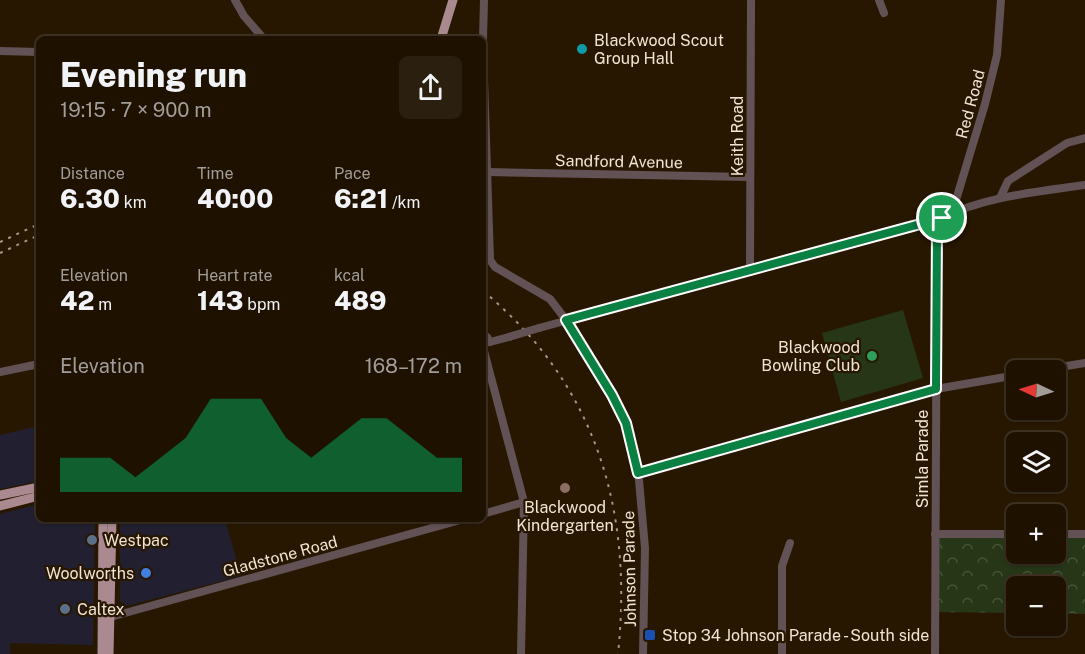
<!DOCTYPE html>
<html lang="en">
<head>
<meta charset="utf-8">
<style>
	:root { --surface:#1e1100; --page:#2b1f0f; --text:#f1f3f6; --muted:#a19d99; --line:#3c3122; --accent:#0b8043 }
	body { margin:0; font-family:"Public Sans",sans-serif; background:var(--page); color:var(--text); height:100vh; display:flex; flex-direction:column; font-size:22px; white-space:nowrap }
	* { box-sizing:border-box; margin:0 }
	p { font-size:20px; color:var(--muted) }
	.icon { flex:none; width:33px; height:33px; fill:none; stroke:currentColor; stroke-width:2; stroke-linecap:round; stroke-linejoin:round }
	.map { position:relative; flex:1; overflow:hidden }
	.panel { position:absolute; left:36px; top:36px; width:450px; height:486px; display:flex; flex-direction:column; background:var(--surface); border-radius:9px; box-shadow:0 2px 4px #0004,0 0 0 2px var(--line) }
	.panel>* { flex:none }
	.needle { width:39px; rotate:274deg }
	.controls { position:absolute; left:1006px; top:360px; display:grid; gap:12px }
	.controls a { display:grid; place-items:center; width:60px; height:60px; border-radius:9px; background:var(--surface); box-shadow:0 2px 4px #0004,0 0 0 2px var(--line); font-size:30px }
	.pin { position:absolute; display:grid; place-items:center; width:51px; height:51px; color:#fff; margin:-26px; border:3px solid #fff; border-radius:50%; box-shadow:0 2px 6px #0007 }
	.round { display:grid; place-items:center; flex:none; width:63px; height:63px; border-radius:9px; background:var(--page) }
	.head { display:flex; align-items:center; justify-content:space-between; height:102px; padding:0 24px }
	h1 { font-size:33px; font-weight:800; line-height:45px }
	.metrics { display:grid; grid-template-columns:repeat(3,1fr); gap:9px; height:102px; padding:6px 24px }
	.metrics div { display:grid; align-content:center }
	.metrics b { font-size:26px; font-weight:800 }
	.metrics small { font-size:16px; font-weight:400 }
	.metrics p { font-size:16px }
	.chart { height:168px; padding:12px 24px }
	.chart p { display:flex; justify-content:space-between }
	.chart svg { width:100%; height:108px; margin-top:6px; fill:var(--accent); opacity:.7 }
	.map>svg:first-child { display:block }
</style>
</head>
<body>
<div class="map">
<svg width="1085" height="654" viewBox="0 0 1085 654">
	<defs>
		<pattern id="park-crowns" width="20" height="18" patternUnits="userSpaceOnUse" patternTransform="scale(1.5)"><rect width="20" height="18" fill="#263617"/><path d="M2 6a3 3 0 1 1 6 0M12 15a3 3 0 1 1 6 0" fill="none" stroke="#465338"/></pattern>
	</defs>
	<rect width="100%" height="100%" fill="#281700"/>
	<g fill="#222030">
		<path d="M39,426V481L0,489V435Z"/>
		<path d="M39,504V519H95L93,645L10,643V654H0V514Z"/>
		<path d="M120,519H225L241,576L127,606L120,601Z"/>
	</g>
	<g fill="url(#park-crowns)">
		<path d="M483,89L490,260L483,257Z"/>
		<path d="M935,534H1017V554H1056V534H1085V614L1056,613V586H1017V613L935,612Z"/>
	</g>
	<path fill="#263617" d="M903,310L923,378L841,402L822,333Z"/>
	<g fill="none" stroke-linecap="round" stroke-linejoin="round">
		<g stroke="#625255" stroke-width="8">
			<path d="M235,0L244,16L264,39"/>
			<path d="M879,0L884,13"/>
			<path d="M483,39L484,0"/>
			<path d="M483,49L490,260L495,267L550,299L566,320L612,395L626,424L639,480L645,548L643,654"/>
			<path d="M0,51L39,52"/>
			<path d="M488,172L750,177"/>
			<path d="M1000,198L1008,181L1067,143L1085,138"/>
			<circle cx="933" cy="221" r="9"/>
			<path d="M952,213L985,104L997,55L1001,0"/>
			<path d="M942,218C986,196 1037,192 1085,185"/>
			<path d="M750,271L751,0"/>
			<path d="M539,328L924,223"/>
			<path d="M483,336L487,337L490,342"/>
			<path d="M490,342L509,337"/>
			<path d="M484,351L524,502L521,654"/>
			<path d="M1042,370L1085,363"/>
			<path d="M0,372L39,364"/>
			<path d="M638,473L936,389L1017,375"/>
			<path d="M483,514L524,502"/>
			<path d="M935,534H1017"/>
			<path d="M1056,534H1085"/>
			<path d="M107,618L464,519"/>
			<path d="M782,654V566L790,543"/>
			<path d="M935,654L937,229"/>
		</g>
		<g stroke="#aa8a90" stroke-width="9">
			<path d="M441,39L453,0"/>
			<path d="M0,495L39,487"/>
			<path d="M0,506L39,496"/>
			<path d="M102,654L103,519"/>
			<path d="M109,654L112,519"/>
		</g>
		<g stroke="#a59785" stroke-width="2" stroke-dasharray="3 6" stroke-linecap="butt">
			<path d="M0,242L39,224"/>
			<path d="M0,253L39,235"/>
			<path d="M483,291C597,385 633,511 618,654"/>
		</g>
		<path stroke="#625255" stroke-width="8" d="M509,337L539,328"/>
	</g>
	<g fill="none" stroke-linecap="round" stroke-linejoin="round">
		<defs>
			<path id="route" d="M929,212L938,213L942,221L937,229L936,389L638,473L626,423L612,395L566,320L924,223L925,217Z"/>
		</defs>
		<use href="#route" stroke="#fff" stroke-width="12"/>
		<use href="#route" stroke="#0b8043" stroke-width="8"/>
	</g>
	<circle fill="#0f9aa8" stroke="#281700" stroke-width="2" cx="582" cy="49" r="6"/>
	<circle fill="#2e9e5b" stroke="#281700" stroke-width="2" cx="872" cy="356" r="6"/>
	<circle fill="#8d6e63" stroke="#281700" stroke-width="2" cx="565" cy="488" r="6"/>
	<g fill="#5c6f8a" stroke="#281700" stroke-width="2">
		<circle cx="92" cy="540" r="6"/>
		<circle cx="65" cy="609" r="6"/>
	</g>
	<circle fill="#3f7fe0" stroke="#281700" stroke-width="2" cx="146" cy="573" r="6"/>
	<rect fill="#1a4fb4" stroke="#281700" stroke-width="2" x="644" y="629" width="12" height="12" rx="3"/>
	<g text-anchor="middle" stroke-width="4.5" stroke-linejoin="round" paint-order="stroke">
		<g font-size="16" fill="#f0e4d5" stroke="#281700" text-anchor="start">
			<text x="594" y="46">Blackwood Scout<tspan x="594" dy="18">Group Hall</tspan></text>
			<text x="860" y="353" text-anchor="end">Blackwood<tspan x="860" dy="18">Bowling Club</tspan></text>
			<text x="565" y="513" text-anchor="middle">Blackwood<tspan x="565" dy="18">Kindergarten</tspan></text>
			<text x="104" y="546">Westpac</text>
			<text x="134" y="579" text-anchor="end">Woolworths</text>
			<text x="77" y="615">Caltex</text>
			<text x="662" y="641">Stop 34 Johnson Parade - South side</text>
		</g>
		<g font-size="16" fill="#f0e4d5" stroke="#281700">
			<text transform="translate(970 104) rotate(-75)" y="6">Red Road</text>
			<text transform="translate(737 136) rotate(-90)" y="6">Keith Road</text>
			<text transform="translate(619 161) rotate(1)" y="6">Sandford Avenue</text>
			<text transform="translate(922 459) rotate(-90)" y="6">Simla Parade</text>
			<text transform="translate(280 556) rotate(-15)" y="6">Gladstone Road</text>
			<text transform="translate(629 569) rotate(-91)" y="6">Johnson Parade</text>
		</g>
	</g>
</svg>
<div class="controls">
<a><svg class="needle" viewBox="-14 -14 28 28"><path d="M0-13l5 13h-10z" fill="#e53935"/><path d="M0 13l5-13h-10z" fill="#a19d99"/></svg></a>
<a><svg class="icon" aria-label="layers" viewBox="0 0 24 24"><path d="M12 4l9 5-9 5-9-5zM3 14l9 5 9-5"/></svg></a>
<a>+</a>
<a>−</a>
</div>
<div class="pin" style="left:942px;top:218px;background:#1e9e55"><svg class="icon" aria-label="arrive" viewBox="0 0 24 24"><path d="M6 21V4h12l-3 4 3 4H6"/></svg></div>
<section class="panel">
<div class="head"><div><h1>Evening run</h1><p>19:15 · 7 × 900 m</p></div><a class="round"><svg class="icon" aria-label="share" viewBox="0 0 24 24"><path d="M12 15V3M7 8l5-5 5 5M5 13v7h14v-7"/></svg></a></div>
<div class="metrics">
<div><p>Distance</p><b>6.30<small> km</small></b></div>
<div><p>Time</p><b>40:00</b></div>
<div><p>Pace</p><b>6:21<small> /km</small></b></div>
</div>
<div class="metrics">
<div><p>Elevation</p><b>42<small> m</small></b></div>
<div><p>Heart rate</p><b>143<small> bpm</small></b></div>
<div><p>kcal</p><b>489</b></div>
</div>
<div class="chart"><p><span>Elevation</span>168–172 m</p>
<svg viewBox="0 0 160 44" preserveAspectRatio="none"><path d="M0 44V30L10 30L20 30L30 38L40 30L50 22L60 6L70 6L80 6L90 22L100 30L110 22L120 14L130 14L140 22L150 30L160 30V44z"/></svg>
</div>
</section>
</div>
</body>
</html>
